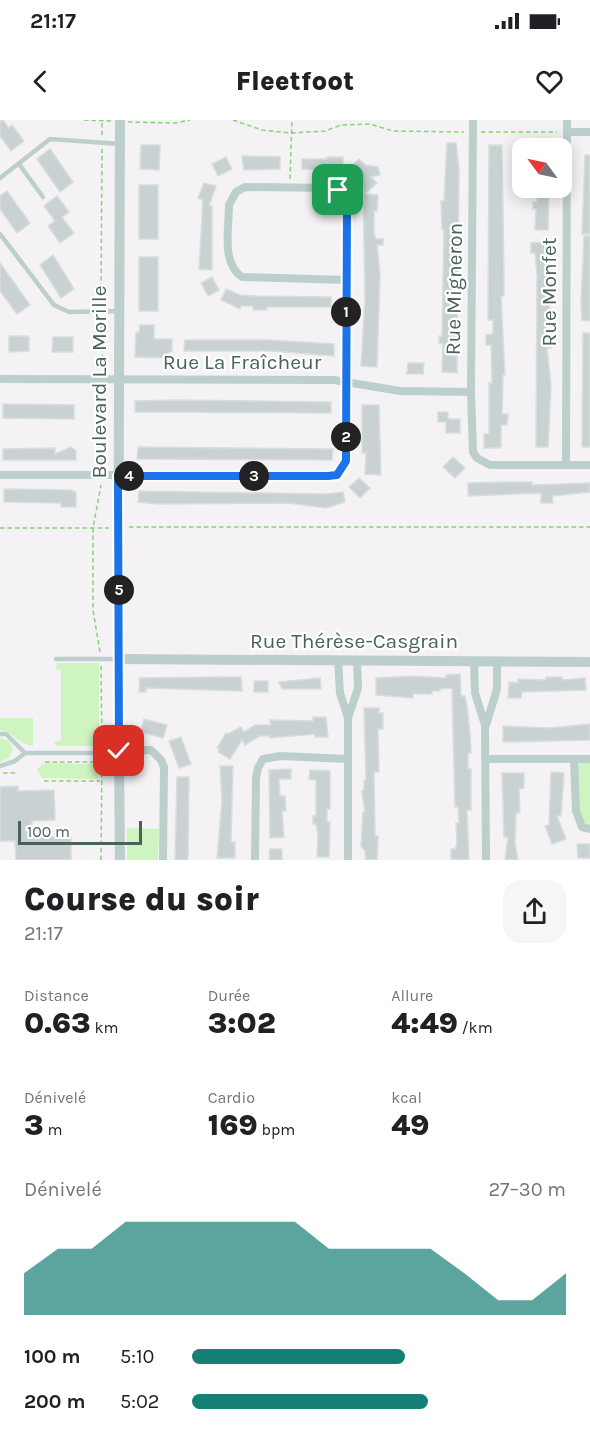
<!DOCTYPE html>
<html lang="fr">
<head>
<meta charset="utf-8">
<style>
	:root { --surface:#fff; --page:#f6f6f6; --text:#202124; --muted:#757577; --accent:#178076 }
	body { margin:0; font-family:Karla,sans-serif; background:var(--page); color:var(--text); height:100vh; display:flex; flex-direction:column; font-size:22px; white-space:nowrap }
	* { box-sizing:border-box; margin:0 }
	p { font-size:20px; color:var(--muted) }
	.icon { flex:none; width:33px; height:33px; fill:none; stroke:currentColor; stroke-width:2; stroke-linecap:round; stroke-linejoin:round }
	.map { position:relative; height:740px; overflow:hidden }
	.drawer { display:flex; flex-direction:column; background:var(--surface); flex:1 }
	.drawer>* { flex:none }
	.needle { width:39px; rotate:303deg }
	.fabs { position:absolute; left:512px; top:18px; display:grid; gap:12px }
	.fabs a { display:grid; place-items:center; width:60px; height:60px; border-radius:12px; background:var(--surface); box-shadow:0 3px 15px #0003; font-size:30px }
	.scale { position:absolute; left:18px; bottom:15px; width:124px; box-sizing:border-box; padding-left:6px; border:3px solid #48625c; border-top:0; font-size:16px; line-height:21px; white-space:nowrap; color:#48625c; -webkit-text-stroke:4px #fff; paint-order:stroke }
	.pin { position:absolute; display:grid; place-items:center; width:51px; height:51px; color:#fff; margin:-26px; border-radius:12px; box-shadow:0 3px 9px #0006 }
	.km { position:absolute; width:30px; height:30px; margin:-15px; border-radius:50%; background:#222; color:#fff; font-size:16px; line-height:30px; text-align:center }
	.round { display:grid; place-items:center; flex:none; width:63px; height:63px; border-radius:18px; background:var(--page) }
	.headline { display:flex; align-items:center; justify-content:space-between; height:102px; padding:0 24px }
	h1 { font-size:33px; font-weight:800; line-height:45px }
	.metrics { display:grid; grid-template-columns:repeat(3,1fr); gap:9px; height:102px; padding:6px 24px }
	.metrics div { display:grid; align-content:center }
	.metrics b { font-size:30px; font-weight:800 }
	.metrics small { font-size:16px; font-weight:400 }
	.metrics p { font-size:16px }
	.chart { height:168px; padding:12px 24px }
	.chart p { display:flex; justify-content:space-between }
	.chart svg { width:100%; height:108px; margin-top:6px; fill:var(--accent); opacity:.7 }
	ul { padding:0 24px; list-style:none; font-size:20px }
	li { display:grid; grid-template-columns:96px 72px 1fr; align-items:center; height:45px }
	li i { height:15px; border-radius:8px; background:var(--accent) }
	.status { display:flex; justify-content:space-between; align-items:center; height:42px; padding:0 30px; background:var(--surface); direction:ltr }
	.status svg { height:16px; fill:currentColor }
	header { display:flex; justify-content:space-between; align-items:center; height:78px; padding:0 24px; background:var(--surface); font-size:27px; font-weight:800 }
	.map>svg:first-child { display:block }
</style>
</head>
<body>
<div class="status"><b>21:17</b><svg viewBox="0 0 49 12"><path d="M0 12V9h3v3zM5 12V6h3v6zM10 12V3h3v9zM15 12V0h3v12zM26 1h20v11H26zM47 4h2v5h-2z"/></svg></div>
<header><svg class="icon" aria-label="back" viewBox="0 0 24 24"><path d="M15 5l-7 7 7 7"/></svg>Fleetfoot<svg class="icon" aria-label="heart" viewBox="0 0 24 24"><path d="M12 20l-8-8c-3-5 5-10 8-4 3-6 11-1 8 4z"/></svg></header>
<div class="map">
<svg width="590" height="740" viewBox="0 0 590 740">
	<rect width="100%" height="100%" fill="#f4f2f4"/>
	<g fill="#cef4bf">
		<path d="M57,543H99V626H57L54,623L61,620V550L55,549Z"/>
		<path d="M0,598H33V626C20,625 13,612 0,610Z"/>
		<path d="M0,618L9,621L13,628L9,638L0,642Z"/>
		<path d="M574,639H590V709L579,702Z"/>
		<path d="M45,643L98,644V659L42,658L37,649Z"/>
		<path d="M127,708L159,709L158,740H127Z"/>
	</g>
	<g fill="#c9d1d2" stroke="#d6dede" stroke-width="1.5">
		<path d="M0,0H3L9,8L12,5L24,21L11,31L0,16Z"/>
		<path d="M447,23H456L459,49L457,253L442,252L443,224L439,223V216H442L444,110L442,109L441,81H444Z"/>
		<path d="M141,25H160L159,50L140,49Z"/>
		<path d="M489,25H502L504,160V176H501L505,255H503L502,294H508L507,305H501V328H484V314H489V263H492L491,225H486V215L493,214V200H488Z"/>
		<path d="M50,29L73,62L60,72L37,39Z"/>
		<path d="M585,35H590V114H582Z"/>
		<path d="M242,36L280,37V49L244,50Z"/>
		<path d="M226,37L232,49L218,56L212,44Z"/>
		<path d="M327,37H343V51L302,49V39H327Z"/>
		<path d="M359,39L365,45L378,47L380,55L371,57L377,63L365,74L378,75L377,91H374V113L376,119H383V125H377L380,154L377,247L361,246L365,180L363,66L346,52Z"/>
		<path d="M204,63L216,66L209,86H212V150L199,149L203,80L198,78Z"/>
		<rect x="139" y="65" width="19" height="54"/>
		<path d="M7,71L30,103L17,113L0,89V76Z"/>
		<path d="M537,72L549,73L548,110H535L536,89H533V82H537Z"/>
		<path d="M57,76L69,92L62,97L74,113L60,123L48,106L55,101L44,86Z"/>
		<path d="M584,116H590V201L582,200L581,183Z"/>
		<path d="M549,122L550,199H546V212H551V228H547L551,265L548,327H536L537,155L535,133H531V123Z"/>
		<path d="M53,135L74,169L61,178L40,145Z"/>
		<rect x="139" y="137" width="19" height="54"/>
		<path d="M0,143L30,185L17,194L0,171Z"/>
		<path d="M212,157L219,170L208,176L201,163Z"/>
		<path d="M226,169L240,175L255,176L331,177V187H267V190H253V186H241L240,189L221,180Z"/>
		<path d="M140,205H154V219H172V231L168,233V238L135,237L136,212L139,213Z"/>
		<path d="M583,213H590V327H582Z"/>
		<path d="M9,216H29V231L9,232Z"/>
		<path d="M53,217H73V232H52Z"/>
		<path d="M185,220H268L334,224V236L272,231H184Z"/>
		<path d="M408,243H424L423,254H407Z"/>
		<path d="M176,280L331,282V293L135,292V281Z"/>
		<path d="M3,284L74,285V299L3,298Z"/>
		<path d="M362,285H379L381,355L365,354L366,333H362Z"/>
		<path d="M438,292H448V299H460V313H446V302H438Z"/>
		<path d="M71,327L76,331V340H3V329L55,328V334Z"/>
		<path d="M138,327L333,329L332,340L137,339Z"/>
		<path d="M453,337L465,348L455,358L443,347Z"/>
		<path d="M359,358L370,368L360,378L349,367Z"/>
		<path d="M505,362H532V365L590,363V372L552,376L553,383H541V373L468,376V363Z"/>
		<path d="M4,369L70,370L76,372V387H61V383L4,382Z"/>
		<path d="M139,371L326,374L343,372L345,382L326,388L289,383L158,384L138,382Z"/>
		<path d="M460,554L461,576H465L467,585L470,614L471,633H468V649H471V690H467L469,740L451,739V729H455L457,724L456,703H459L458,687H455L452,568L440,569V571H432V574H413V578L376,575V558L413,556L446,558V555Z"/>
		<path d="M217,557H241L242,571L146,568V572H139L140,558Z"/>
		<path d="M546,557H562V560L585,558L586,570L522,572L521,578H508L509,562L518,563V559L546,560Z"/>
		<path d="M320,558L321,569H282L279,562Z"/>
		<rect x="254" y="561" width="14" height="11"/>
		<path d="M364,588H379V593H383V609H378L379,652H374L375,716H378L377,740H366L365,731L361,726L363,692H365L362,671L364,670V660H366Z"/>
		<path d="M313,597H326L328,617H315V614L270,618V616H260L245,625L242,620L230,639L218,632L220,629L217,628L226,613L228,614L241,607L244,612L255,605H271L270,600L313,601Z"/>
		<path d="M144,599L167,605L163,618L141,612Z"/>
		<path d="M590,604V620L503,622V606L550,608Z"/>
		<path d="M181,617L191,644L179,648L169,621Z"/>
		<path d="M220,646H233L231,722H235V738H217L222,681Z"/>
		<path d="M291,649V659H279L280,676H285L286,691H282L284,717L270,718L269,650Z"/>
		<path d="M310,650L330,651V689H327V702H330L329,737H317L318,715L316,704H313V696H316V660L309,659Z"/>
		<path d="M551,652L564,653L561,696H557L566,719L552,724L545,706L549,705Z"/>
		<path d="M502,653H524V668L519,669L520,693H516L515,723L518,740H505L508,717H504Z"/>
		<path d="M177,657H189L188,740H175Z"/>
		<path d="M18,666V671L54,670L55,700L32,701V717H71V740H16L15,721H0V667Z"/>
		<path d="M577,724H590V738H578Z"/>
		<path d="M270,729H282V740H269Z"/>
	</g>
	<g fill="none" stroke-linecap="round" stroke-linejoin="round">
		<g stroke="#84d574" stroke-width="1.5" stroke-dasharray="4.5 3" stroke-linecap="butt">
			<path d="M84,0L111,1"/>
			<path d="M233,0L262,10L291,13L325,11L341,5L370,4L393,11L464,12"/>
			<path d="M128,2L175,3L190,0"/>
			<path d="M481,12H557"/>
			<path d="M102,15V0"/>
			<path d="M290,59L292,0"/>
			<path d="M101,183L102,29"/>
			<path d="M101,197L103,252"/>
			<path d="M102,348L100,320L102,269"/>
			<path d="M129,407H590"/>
			<path d="M0,408H109"/>
			<path d="M100,532L93,490V408L101,365"/>
			<path d="M101,546L102,625"/>
			<path d="M45,642H102"/>
			<path d="M3,653H17"/>
			<path d="M44,661H100"/>
			<path d="M101,740L102,639"/>
		</g>
		<g stroke="#bccfcc" stroke-width="4.5">
			<path d="M19,44L43,77"/>
			<path d="M0,58L50,19L120,24"/>
			<path d="M0,114L54,185L69,192L119,191"/>
			<path d="M56,539H117"/>
			<path d="M0,614H6L25,633"/>
			<path d="M0,646L15,641L25,633H102L119,631"/>
		</g>
		<g stroke="#bccfcc" stroke-width="8">
			<path d="M473,0L471,272L473,332L477,338L490,345H590"/>
			<path d="M567,12H590"/>
			<path d="M0,259L334,260L400,271L471,272"/>
			<path d="M566,345L567,0"/>
			<path d="M0,355H337L346,341L347,81L338,70L332,68L245,67L236,72L229,85C229,108 221,143 242,157L346,160"/>
			<path d="M338,540L340,573L348,598"/>
			<path d="M474,541L475,573L485,605L486,740"/>
			<path d="M486,605L497,569V541"/>
			<path d="M119,631L151,630L161,640L164,647L163,740"/>
			<path d="M487,639H590"/>
			<path d="M574,639L576,691L582,707L590,709"/>
			<path d="M255,740L256,658L258,648L263,639L281,636L348,639"/>
			<path d="M348,740V598L358,568L357,540"/>
		</g>
		<g stroke="#bccfcc" stroke-width="10">
			<path d="M118,539L590,542"/>
			<path d="M120,740L118,539L120,0"/>
		</g>
	</g>
	<g fill="none" stroke-linecap="round" stroke-linejoin="round">
		<defs>
			<path id="route" d="M119,631L118,356H328L337,355L346,341L347,81L338,70"/>
		</defs>
		<use href="#route" stroke="#fff" stroke-width="12"/>
		<use href="#route" stroke="#1a73e8" stroke-width="8"/>
	</g>
	<g text-anchor="middle" stroke-width="4.5" stroke-linejoin="round" paint-order="stroke">
		<g font-size="21" fill="#48625c" stroke="#fff">
			<text transform="translate(454 169) rotate(-89)" y="7">Rue Migneron</text>
			<text transform="translate(549 172) rotate(-90)" y="7">Rue Monfet</text>
			<text x="242" y="249">Rue La Fraîcheur</text>
			<text transform="translate(99 262) rotate(-90)" y="7">Boulevard La Morille</text>
			<text x="354" y="528">Rue Thérèse-Casgrain</text>
		</g>
	</g>
</svg>
<div class="fabs">
<a><svg class="needle" viewBox="-14 -14 28 28"><path d="M0-13l5 13h-10z" fill="#e53935"/><path d="M0 13l5-13h-10z" fill="#757577"/></svg></a>
</div>
<div class="scale">100 m</div>
<div class="pin" style="left:338px;top:70px;background:#1e9e55"><svg class="icon" aria-label="arrive" viewBox="0 0 24 24"><path d="M6 21V4h12l-3 4 3 4H6"/></svg></div>
<div class="pin" style="left:119px;top:631px;background:#d93025"><svg class="icon" aria-label="check" viewBox="0 0 24 24"><path d="M5 12l5 5 9-10"/></svg></div>
<b class="km" style="left:346px;top:192px">1</b>
<b class="km" style="left:346px;top:317px">2</b>
<b class="km" style="left:254px;top:356px">3</b>
<b class="km" style="left:129px;top:356px">4</b>
<b class="km" style="left:119px;top:470px">5</b>
</div>
<section class="drawer">
<div class="headline"><div><h1>Course du soir</h1><p>21:17</p></div><a class="round"><svg class="icon" aria-label="share" viewBox="0 0 24 24"><path d="M12 15V3M7 8l5-5 5 5M5 13v7h14v-7"/></svg></a></div>
<div class="metrics">
<div><p>Distance</p><b>0.63<small> km</small></b></div>
<div><p>Durée</p><b>3:02</b></div>
<div><p>Allure</p><b>4:49<small> /km</small></b></div>
</div>
<div class="metrics">
<div><p>Dénivelé</p><b>3<small> m</small></b></div>
<div><p>Cardio</p><b>169<small> bpm</small></b></div>
<div><p>kcal</p><b>49</b></div>
</div>
<div class="chart"><p><span>Dénivelé</span>27–30 m</p>
<svg viewBox="0 0 160 44" preserveAspectRatio="none"><path d="M0 44V27L10 17L20 17L30 6L40 6L50 6L60 6L70 6L80 6L90 17L100 17L110 17L120 17L130 27L140 38L150 38L160 27V44z"/></svg>
</div>
<ul>
<li><b>100 m</b>5:10<i style="width:57%"></i></li>
<li><b>200 m</b>5:02<i style="width:63%"></i></li>
</ul>
</section>
</body>
</html>
